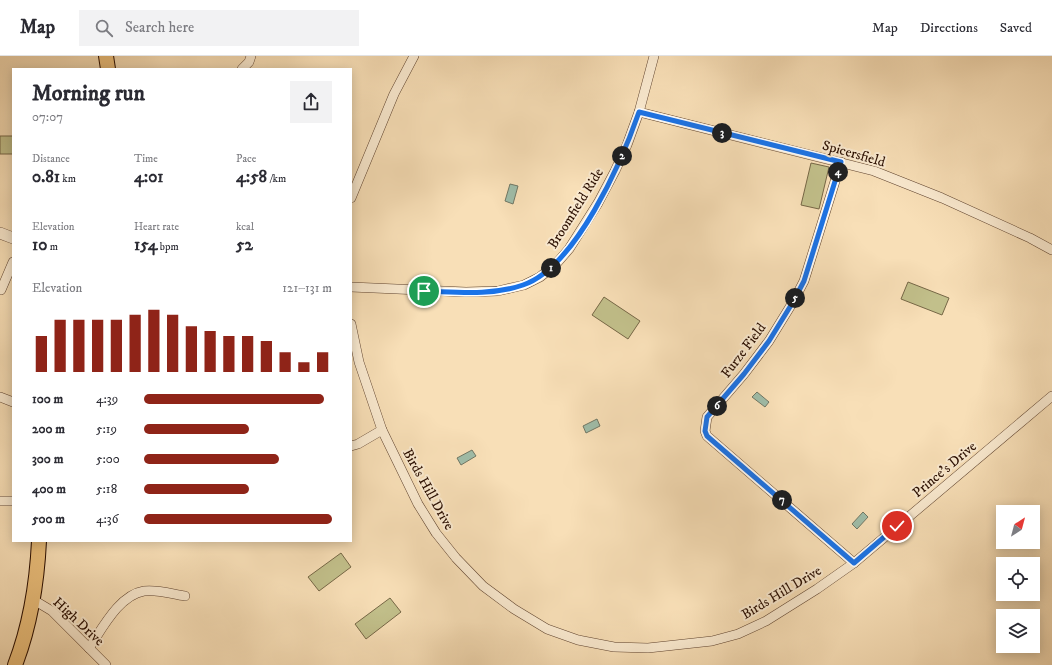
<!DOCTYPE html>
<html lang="en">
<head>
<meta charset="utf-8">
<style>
	:root { --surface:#fff; --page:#f2f2f3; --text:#2b2b33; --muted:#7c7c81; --line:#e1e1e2; --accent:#8f2418 }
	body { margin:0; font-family:"IM FELL DW Pica",serif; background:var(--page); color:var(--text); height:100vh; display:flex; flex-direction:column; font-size:15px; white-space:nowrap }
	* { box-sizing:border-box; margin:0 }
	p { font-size:13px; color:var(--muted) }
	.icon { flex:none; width:22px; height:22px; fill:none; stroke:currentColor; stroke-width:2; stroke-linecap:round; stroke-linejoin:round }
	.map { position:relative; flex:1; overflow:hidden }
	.details { position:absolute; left:12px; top:12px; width:340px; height:474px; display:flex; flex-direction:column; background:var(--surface); border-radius:0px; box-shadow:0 2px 10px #0003 }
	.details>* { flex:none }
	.needle { width:26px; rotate:36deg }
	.tools { position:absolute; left:996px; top:449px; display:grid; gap:8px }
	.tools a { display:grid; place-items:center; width:44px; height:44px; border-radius:0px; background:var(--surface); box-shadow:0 2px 10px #0003; font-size:20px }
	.pin { position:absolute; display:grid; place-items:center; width:34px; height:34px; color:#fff; margin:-17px; border:2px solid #fff; border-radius:50%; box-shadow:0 1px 4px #0007 }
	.km { position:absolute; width:20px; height:20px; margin:-10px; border-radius:50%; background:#222; color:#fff; font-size:11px; line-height:20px; text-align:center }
	.round { display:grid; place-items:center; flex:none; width:42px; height:42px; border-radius:0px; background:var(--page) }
	.summary { display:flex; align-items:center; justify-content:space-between; height:68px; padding:0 20px }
	h1 { font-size:22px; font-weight:700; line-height:30px }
	.stats { display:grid; grid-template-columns:repeat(3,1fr); gap:6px; height:68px; padding:4px 20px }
	.stats div { display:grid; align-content:center }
	.stats b { font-size:17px; font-weight:700 }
	.stats small { font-size:11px; font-weight:400 }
	.stats p { font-size:11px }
	.chart { height:112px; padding:8px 20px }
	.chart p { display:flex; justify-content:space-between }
	.chart svg { width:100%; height:72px; margin-top:4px; stroke:var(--accent); stroke-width:6 }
	ul { padding:0 20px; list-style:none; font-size:13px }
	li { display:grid; grid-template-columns:64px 48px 1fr; align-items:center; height:30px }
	li i { height:10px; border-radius:5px; background:var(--accent) }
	header { display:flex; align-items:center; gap:24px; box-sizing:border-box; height:56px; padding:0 20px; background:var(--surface); border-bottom:1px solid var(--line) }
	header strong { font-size:19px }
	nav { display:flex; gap:22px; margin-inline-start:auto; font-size:14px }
	.search { width:280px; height:36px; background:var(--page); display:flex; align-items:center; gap:10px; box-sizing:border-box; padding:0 14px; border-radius:0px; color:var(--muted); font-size:15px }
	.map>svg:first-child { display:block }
</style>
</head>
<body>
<header>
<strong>Map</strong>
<div class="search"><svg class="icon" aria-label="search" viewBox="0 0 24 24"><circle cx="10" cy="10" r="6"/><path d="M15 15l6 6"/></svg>Search here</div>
<nav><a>Map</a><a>Directions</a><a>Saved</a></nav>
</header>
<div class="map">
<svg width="1052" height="609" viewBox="0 0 1052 609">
	<rect width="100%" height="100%" fill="#f8dfb7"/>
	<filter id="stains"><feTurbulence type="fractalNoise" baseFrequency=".005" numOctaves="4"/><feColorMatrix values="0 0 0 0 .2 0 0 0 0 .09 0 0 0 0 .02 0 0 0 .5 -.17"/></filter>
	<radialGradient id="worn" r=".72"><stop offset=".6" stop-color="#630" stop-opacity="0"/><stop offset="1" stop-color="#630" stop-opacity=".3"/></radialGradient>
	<g fill="#c2c08b" stroke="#766746">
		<rect x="0" y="80" width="13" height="18"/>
		<path d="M811,107L829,111L819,153L801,149Z"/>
		<path d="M908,226L949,242L942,259L901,243Z"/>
		<path d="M604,241L640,265L628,283L592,259Z"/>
		<path d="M341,497L351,511L319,535L308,521Z"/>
		<path d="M390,542L401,556L366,583L355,568Z"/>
	</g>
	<g fill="#9fbda9" stroke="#707765">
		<path d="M510,128L518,130L513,148L505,145Z"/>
		<path d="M757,336L769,346L765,351L752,341Z"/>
		<path d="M597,363L600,370L586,377L583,370Z"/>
		<path d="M472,394L476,400L461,409L457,402Z"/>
		<path d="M863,456L868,461L857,473L852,468Z"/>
	</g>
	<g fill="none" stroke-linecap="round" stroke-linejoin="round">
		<defs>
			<g id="minor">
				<path d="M242,13L249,6L251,0"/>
				<path d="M639,56L874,115L942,142L1030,182L1052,194"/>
				<path d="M841,106L804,225L793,246L769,285L744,318L707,361L705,375L707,380L854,507"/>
				<path d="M351,142L394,38L414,0"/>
				<path d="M351,231L466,236L498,235L524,229L540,221L556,208L569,193L598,147L615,115L627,89L639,56L654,0"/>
				<path d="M1,234L13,206"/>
				<path d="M351,268L359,306L382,374L418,448L436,477L456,502L483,530L514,553L547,573L578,584L614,591L648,592L712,585L738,578L766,565L817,533L854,507L1052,340"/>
				<path d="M0,341L13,346"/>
				<path d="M351,390L358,388L382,374"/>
				<path d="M0,445H13"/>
				<path d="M32,543L52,555L106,609"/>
				<path d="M89,592C102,573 119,539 144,535C157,533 172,538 185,540"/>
			</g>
			<path id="tertiary" d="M0,177L13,182"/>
			<g id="primary">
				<path d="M106,0L108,13"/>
				<path d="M15,609C30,570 37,527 39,485"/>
			</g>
		</defs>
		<use href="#minor" stroke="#5e422e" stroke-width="10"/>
		<use href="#tertiary" stroke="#5e422e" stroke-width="12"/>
		<use href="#primary" stroke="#2a0e00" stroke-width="16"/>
		<use href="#minor" stroke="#faead0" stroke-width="9"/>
		<use href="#tertiary" stroke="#faead0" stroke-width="11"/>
		<use href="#primary" stroke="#ecc07c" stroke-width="14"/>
	</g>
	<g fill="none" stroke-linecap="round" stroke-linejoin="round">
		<defs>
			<path id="route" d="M424,235C457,236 491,240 523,229C576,211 622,105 639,56L841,106L804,225L793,246L769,285L744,318L707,361L705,375L707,380L854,507L897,470"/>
		</defs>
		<use href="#route" stroke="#fff" stroke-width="8"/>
		<use href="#route" stroke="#1a73e8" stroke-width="5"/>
	</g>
	<g text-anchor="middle" stroke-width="4" stroke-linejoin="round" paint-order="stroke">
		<g font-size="14" fill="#2a0e00" stroke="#faead0">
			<text transform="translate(854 97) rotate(16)" y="5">Spicersfield</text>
			<text transform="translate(575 152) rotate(-58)" y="5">Broomfield Ride</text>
			<text transform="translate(743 294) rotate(-53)" y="5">Furze Field</text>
			<text transform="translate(944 413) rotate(-40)" y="5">Prince's Drive</text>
			<text transform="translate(429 433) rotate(61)" y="5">Birds Hill Drive</text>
			<text transform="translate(781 536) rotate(-31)" y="5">Birds Hill Drive</text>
			<text transform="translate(79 565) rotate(43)" y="5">High Drive</text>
		</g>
	</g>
	<rect width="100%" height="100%" filter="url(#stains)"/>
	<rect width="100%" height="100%" fill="url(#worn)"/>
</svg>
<div class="tools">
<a><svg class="needle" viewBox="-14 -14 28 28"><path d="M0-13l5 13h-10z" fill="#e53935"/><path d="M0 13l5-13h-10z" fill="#7c7c81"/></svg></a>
<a><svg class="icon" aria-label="locate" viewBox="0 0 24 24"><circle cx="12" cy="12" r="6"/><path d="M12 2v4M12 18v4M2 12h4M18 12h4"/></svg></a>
<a><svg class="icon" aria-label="layers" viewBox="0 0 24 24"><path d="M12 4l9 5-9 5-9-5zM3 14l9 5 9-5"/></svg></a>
</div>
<div class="pin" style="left:424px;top:235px;background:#1e9e55"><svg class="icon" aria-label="arrive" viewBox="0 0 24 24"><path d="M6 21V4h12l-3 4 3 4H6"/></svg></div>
<div class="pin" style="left:897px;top:470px;background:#d93025"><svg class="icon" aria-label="check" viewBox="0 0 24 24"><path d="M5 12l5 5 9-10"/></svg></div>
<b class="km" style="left:551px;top:212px">1</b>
<b class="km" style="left:622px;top:100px">2</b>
<b class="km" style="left:722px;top:77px">3</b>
<b class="km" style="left:838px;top:116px">4</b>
<b class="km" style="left:795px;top:242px">5</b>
<b class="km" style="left:717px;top:350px">6</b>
<b class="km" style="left:782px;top:444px">7</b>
<section class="details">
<div class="summary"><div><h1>Morning run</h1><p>07:07</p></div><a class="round"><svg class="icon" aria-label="share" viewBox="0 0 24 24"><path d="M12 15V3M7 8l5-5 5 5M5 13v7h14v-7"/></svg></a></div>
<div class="stats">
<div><p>Distance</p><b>0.81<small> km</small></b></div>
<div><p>Time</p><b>4:01</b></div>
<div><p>Pace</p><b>4:58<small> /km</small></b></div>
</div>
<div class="stats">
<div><p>Elevation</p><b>10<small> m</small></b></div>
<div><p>Heart rate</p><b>154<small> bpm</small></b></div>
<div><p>kcal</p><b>52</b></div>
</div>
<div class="chart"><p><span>Elevation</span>121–131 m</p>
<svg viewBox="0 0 160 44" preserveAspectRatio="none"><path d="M5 44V22M15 44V12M25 44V12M35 44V12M45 44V12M55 44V9M65 44V6M75 44V9M85 44V16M95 44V19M105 44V22M115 44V22M125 44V25M135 44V32M145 44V38M155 44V32"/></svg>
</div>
<ul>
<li><b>100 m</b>4:39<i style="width:96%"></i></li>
<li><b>200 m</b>5:19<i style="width:56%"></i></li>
<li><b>300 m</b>5:00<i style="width:72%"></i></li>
<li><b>400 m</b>5:18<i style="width:56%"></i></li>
<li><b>500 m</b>4:36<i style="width:100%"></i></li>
</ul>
</section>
</div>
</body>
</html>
